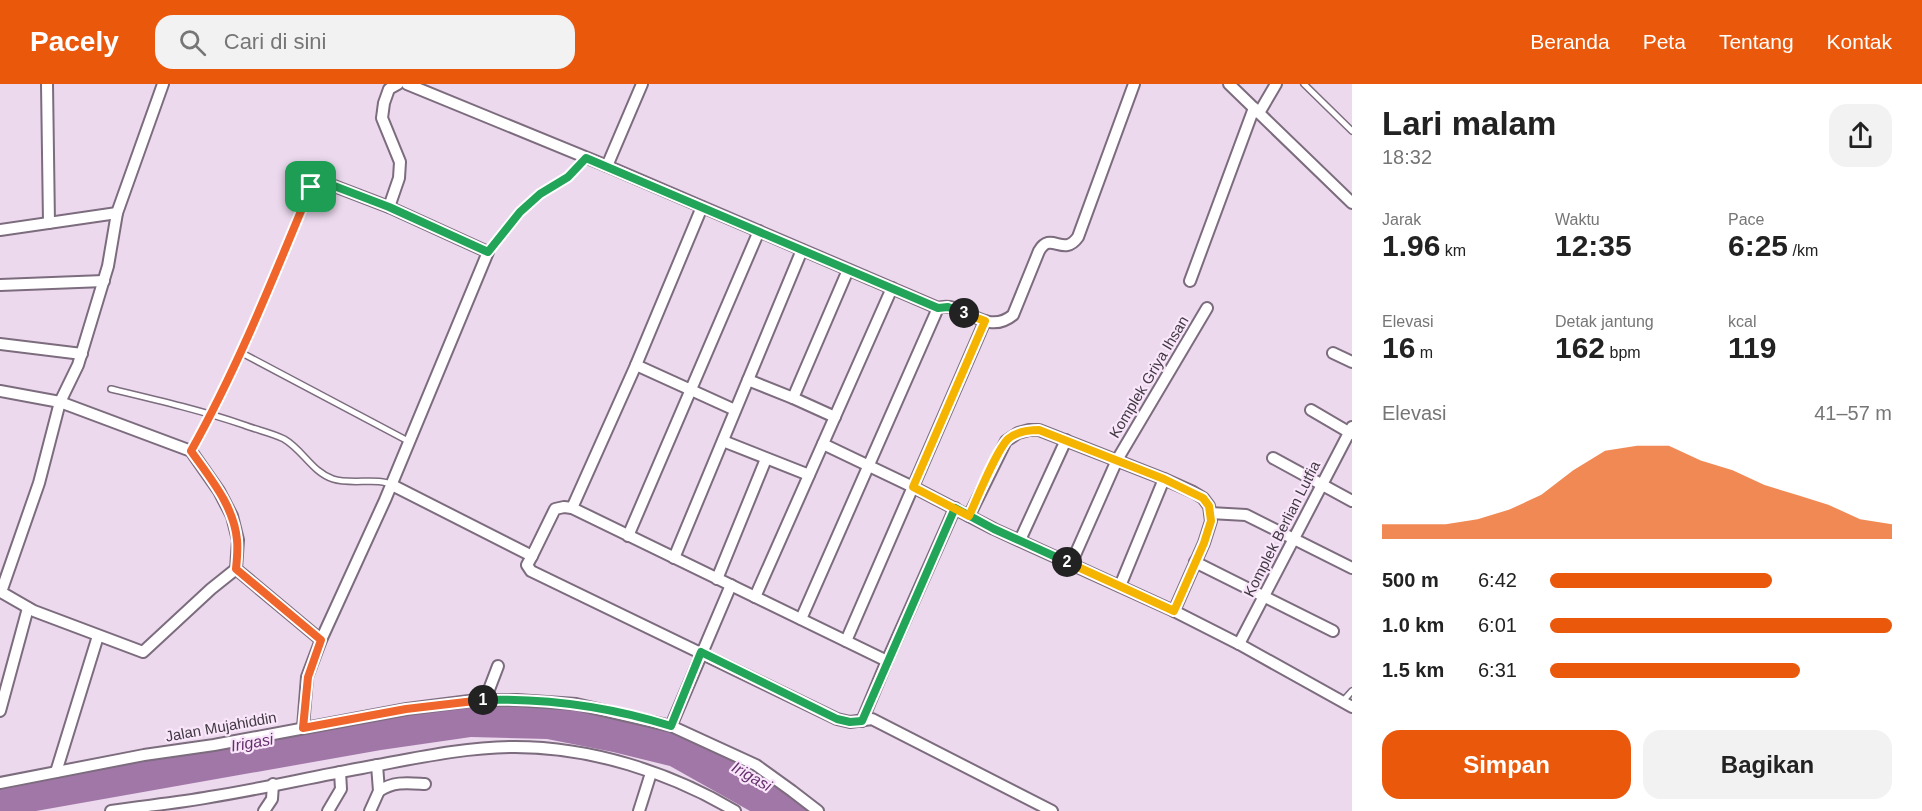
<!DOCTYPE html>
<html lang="id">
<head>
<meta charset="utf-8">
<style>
	:root { --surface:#fff; --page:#f2f2f2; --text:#222; --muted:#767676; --accent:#ea580c }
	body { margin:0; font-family:Arial,sans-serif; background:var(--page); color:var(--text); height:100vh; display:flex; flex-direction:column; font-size:22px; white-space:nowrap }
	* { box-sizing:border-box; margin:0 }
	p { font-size:20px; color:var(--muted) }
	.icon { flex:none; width:33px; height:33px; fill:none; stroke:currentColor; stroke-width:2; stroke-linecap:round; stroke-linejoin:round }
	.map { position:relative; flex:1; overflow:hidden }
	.side { display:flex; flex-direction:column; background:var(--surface); width:570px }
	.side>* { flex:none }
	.pin { position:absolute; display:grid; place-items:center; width:51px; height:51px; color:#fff; margin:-26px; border-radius:12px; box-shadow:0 3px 9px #0006 }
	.km { position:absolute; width:30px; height:30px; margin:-15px; border-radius:50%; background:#222; color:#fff; font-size:16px; line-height:30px; text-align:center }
	.round { display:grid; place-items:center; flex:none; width:63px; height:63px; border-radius:18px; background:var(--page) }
	.overview { display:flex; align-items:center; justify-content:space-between; height:102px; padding:0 30px }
	h1 { font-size:33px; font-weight:700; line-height:45px }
	.stats { display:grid; grid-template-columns:repeat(3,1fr); gap:9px; height:102px; padding:6px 30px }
	.stats div { display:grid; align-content:center }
	.stats b { font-size:30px; font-weight:700 }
	.stats small { font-size:16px; font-weight:400 }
	.stats p { font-size:16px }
	.chart { height:168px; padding:12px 30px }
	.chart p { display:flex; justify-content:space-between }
	.chart svg { width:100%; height:108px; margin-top:6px; fill:var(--accent); opacity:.7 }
	.cta { display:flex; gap:12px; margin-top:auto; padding:12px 30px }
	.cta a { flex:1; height:69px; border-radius:18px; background:var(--accent); color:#fff; font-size:24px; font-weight:700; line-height:69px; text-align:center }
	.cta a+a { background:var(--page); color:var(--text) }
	ul { padding:0 30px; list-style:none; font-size:20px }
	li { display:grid; grid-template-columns:96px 72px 1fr; align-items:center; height:45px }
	li i { height:15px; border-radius:8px; background:var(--accent) }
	header { display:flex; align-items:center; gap:36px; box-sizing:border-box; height:84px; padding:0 30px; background:var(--accent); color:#fff }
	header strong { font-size:28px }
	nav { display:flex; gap:33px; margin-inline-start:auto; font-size:21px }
	.search { width:420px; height:54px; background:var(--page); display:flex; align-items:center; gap:15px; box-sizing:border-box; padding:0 21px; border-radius:18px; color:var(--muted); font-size:22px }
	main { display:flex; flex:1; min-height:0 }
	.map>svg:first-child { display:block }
</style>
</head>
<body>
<header>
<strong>Pacely</strong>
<div class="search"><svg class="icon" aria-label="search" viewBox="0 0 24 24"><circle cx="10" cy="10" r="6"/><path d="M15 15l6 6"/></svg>Cari di sini</div>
<nav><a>Beranda</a><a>Peta</a><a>Tentang</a><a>Kontak</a></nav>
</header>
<main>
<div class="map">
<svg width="1352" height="727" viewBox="0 0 1352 727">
	<rect width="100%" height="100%" fill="#ecd9ee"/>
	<path fill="#a177a7" d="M480,618L542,619L633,635L694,656L761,690L810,727H750L670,682L613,668L547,655L471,653L381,666L36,727H0V701L278,651Z"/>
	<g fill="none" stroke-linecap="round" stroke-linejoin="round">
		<defs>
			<g id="lane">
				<path d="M1304,0L1352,47"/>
				<path d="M488,168L520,128L540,110L568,93L585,74"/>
				<path d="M240,268L408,357"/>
				<path d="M111,305C157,316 200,326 244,341C257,346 272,349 284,355C303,366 312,388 333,395C351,401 379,393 392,401"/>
				<path d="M191,367C239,283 274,192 311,103"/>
				<path d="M1343,617L1352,607"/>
			</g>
			<g id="street">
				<path d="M47,0L49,139"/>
				<path d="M163,0L117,129L108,182L78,281L60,318L39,399L1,508L34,527L143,568L211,505L236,485L321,556"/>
				<path d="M407,0L607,82L938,224"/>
				<path d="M1229,0L1352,119"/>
				<path d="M1259,29L1276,0"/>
				<path d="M607,82L642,0"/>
				<path d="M389,123L399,94L400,78L382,34L384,19L389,5L398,0"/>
				<path d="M0,146L117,129"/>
				<path d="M1190,197L1254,24"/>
				<path d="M0,201L104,197"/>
				<path d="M0,260L82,270"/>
				<path d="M1333,269L1352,278"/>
				<path d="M636,281L735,326"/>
				<path d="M748,296L793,314L835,333"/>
				<path d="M0,307L60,318L191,367L219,407L232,432L238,456L236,485"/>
				<path d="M793,314L848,186"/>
				<path d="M1311,326L1352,350"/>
				<path d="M723,357L809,391"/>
				<path d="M823,360L913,403L994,445L1174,527L1239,560L1352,623"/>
				<path d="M1273,374L1352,417"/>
				<path d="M392,401L532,472L527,481L531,487L837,635L850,638L872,635L1052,727"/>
				<path d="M572,424L887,577L862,637"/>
				<path d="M1210,429L1246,431L1352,484"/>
				<path d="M969,432L1006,357L1018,349L1029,346H1039L1164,395L1193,408L1203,414L1209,422L1211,437L1204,459L1174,527"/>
				<path d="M628,452L759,147"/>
				<path d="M1020,456L1066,356"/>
				<path d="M532,472L555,425L564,423L572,424L636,281L702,123"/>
				<path d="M674,474L802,166"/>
				<path d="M1195,478L1333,547"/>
				<path d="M1071,480L1117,376L1207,224"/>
				<path d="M717,495L766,375"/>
				<path d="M1120,502L1164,395"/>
				<path d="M755,513L892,204"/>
				<path d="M801,535L938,224C962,215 985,254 1013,231L1039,167C1051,146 1063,174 1078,153L1134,0"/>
				<path d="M846,557L985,237"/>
				<path d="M1239,560L1352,343"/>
				<path d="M887,577L955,424"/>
				<path d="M485,616L498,582"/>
				<path d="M0,627L28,524"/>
				<path d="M671,642L731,501"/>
				<path d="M303,643L307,593L321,556L385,416L488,168L389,123L329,100L320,99L311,103"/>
				<path d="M56,688L98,552"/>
				<path d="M0,699L144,671L214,661L407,625L477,616H517L576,620L671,642L756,681L792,707L818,727"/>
				<path d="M379,707C394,697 408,699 425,700"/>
				<path d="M111,727C144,722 177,719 210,713C261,705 311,693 362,684C412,675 463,663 515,663C590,663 670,688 735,727"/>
				<path d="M264,727L272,715L273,700"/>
				<path d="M328,727L341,705L340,688"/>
				<path d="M370,727L379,707L377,681"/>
				<path d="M639,727L651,689"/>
			</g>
		</defs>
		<use href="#lane" stroke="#7c6c7e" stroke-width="8"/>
		<use href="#street" stroke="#7c6c7e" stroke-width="14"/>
		<use href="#lane" stroke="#fff" stroke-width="5"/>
		<use href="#street" stroke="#fff" stroke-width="10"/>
	</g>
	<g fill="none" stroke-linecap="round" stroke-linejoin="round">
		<defs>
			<path id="split-1" d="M311,103C274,192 238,283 191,367C210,394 234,422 237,456C238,465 237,475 236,485L321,556L308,593L303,644L406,625L483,616"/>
			<path id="split-2" d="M483,616C547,614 610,623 671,642L701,568L837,635L850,638L862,637L955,424L994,445L1067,478"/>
			<path id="split-3" d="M964,229L985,237L913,403L969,432C977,415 996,367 1008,355C1016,348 1028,346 1039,346L1164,395L1203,414L1209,422L1211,437L1204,459L1174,527L1067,478"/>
			<path id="split-4" d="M311,103L320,99L329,100L389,123L488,168L520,128L540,110L568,93L586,74L938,224L948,223L964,229"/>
		</defs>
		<use href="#split-1" stroke="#fff" stroke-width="12"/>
		<use href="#split-2" stroke="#fff" stroke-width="12"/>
		<use href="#split-3" stroke="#fff" stroke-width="12"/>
		<use href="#split-4" stroke="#fff" stroke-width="12"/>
		<use href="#split-1" stroke="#f0652b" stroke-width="8"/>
		<use href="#split-2" stroke="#22a559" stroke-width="8"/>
		<use href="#split-3" stroke="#f5b400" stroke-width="8"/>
		<use href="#split-4" stroke="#22a559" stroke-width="8"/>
	</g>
	<g text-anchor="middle" stroke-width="4.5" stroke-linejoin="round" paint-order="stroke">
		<g font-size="15" fill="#403941" stroke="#f9e6fb">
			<text transform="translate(1149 293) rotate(-59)" y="5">Komplek Griya Ihsan</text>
			<text transform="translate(1282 445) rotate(-63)" y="5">Komplek Berlian Lutfia</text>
			<text transform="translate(221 643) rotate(-10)" y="5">Jalan Mujahiddin</text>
		</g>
		<g font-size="16" font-style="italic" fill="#642f6c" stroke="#f9e6fb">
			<text transform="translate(252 658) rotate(-10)" y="6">Irigasi</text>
			<text transform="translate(752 692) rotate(30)" y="6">Irigasi</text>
		</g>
	</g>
</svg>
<div class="pin" style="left:311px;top:103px;background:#1e9e55"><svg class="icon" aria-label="arrive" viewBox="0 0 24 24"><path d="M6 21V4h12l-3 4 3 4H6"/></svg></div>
<b class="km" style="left:483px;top:616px">1</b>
<b class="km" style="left:1067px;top:478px">2</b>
<b class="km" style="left:964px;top:229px">3</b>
</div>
<section class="side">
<div class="overview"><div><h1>Lari malam</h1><p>18:32</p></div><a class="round"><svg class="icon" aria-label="share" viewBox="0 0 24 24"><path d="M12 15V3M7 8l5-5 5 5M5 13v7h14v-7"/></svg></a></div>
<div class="stats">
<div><p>Jarak</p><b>1.96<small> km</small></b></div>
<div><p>Waktu</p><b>12:35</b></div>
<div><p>Pace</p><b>6:25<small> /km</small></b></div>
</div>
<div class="stats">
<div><p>Elevasi</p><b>16<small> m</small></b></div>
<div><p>Detak jantung</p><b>162<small> bpm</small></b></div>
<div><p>kcal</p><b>119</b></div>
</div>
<div class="chart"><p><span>Elevasi</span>41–57 m</p>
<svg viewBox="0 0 160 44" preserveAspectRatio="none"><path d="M0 44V38L10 38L20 38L30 36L40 32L50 26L60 16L70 8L80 6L90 6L100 12L110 16L120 22L130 26L140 30L150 36L160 38V44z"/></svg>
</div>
<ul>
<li><b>500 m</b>6:42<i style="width:65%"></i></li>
<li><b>1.0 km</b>6:01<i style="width:100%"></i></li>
<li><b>1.5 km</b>6:31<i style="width:73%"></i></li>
</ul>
<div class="cta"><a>Simpan</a><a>Bagikan</a></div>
</section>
</main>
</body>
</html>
